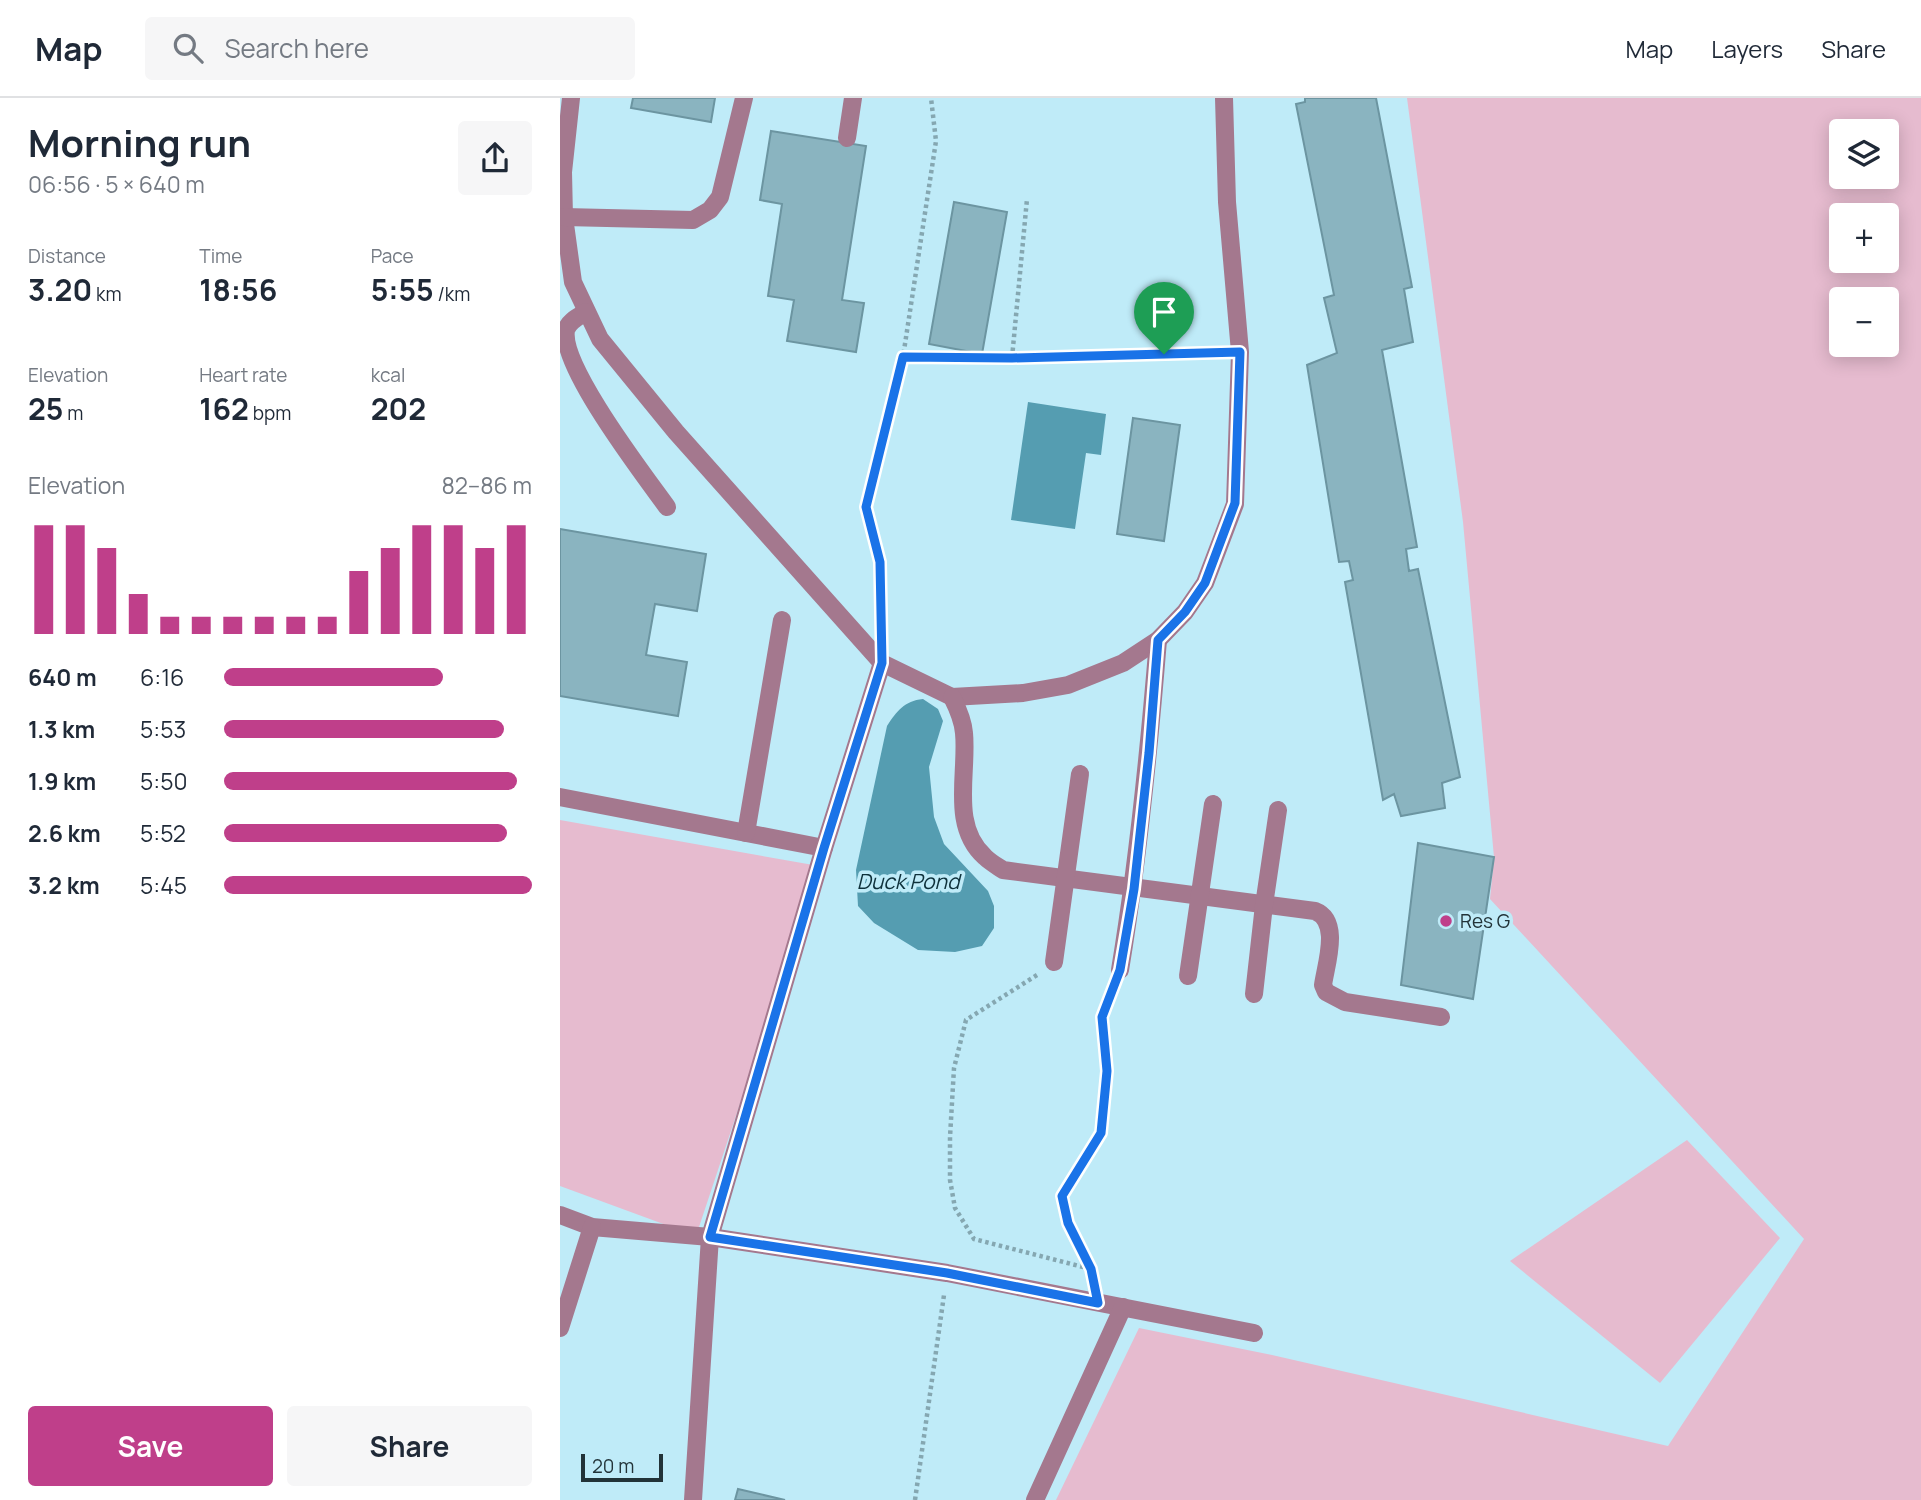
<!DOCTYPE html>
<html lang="en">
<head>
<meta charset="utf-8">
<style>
	:root { --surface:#fff; --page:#f6f6f7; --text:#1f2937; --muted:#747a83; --line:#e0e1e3; --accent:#bf3f8a }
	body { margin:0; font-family:Manrope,sans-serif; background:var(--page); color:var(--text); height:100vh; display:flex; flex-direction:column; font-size:26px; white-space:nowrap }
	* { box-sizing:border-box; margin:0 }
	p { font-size:23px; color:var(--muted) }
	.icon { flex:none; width:38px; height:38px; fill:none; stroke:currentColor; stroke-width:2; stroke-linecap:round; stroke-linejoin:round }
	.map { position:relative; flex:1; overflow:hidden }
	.drawer { display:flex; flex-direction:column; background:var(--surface); width:560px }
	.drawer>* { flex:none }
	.tools { position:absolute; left:1269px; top:21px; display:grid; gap:14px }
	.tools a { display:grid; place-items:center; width:70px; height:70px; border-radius:7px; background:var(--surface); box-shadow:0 4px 18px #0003; font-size:35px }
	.scale { position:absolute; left:21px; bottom:18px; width:82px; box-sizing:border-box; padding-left:7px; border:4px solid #223338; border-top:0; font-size:19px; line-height:24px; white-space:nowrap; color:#223338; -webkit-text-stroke:5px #bfebf8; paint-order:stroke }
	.pin { position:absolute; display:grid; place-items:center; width:60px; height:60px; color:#fff; margin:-72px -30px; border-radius:50% 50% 50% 0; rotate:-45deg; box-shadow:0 0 7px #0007 }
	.pin .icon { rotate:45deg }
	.round { display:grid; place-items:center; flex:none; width:74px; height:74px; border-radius:7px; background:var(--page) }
	.headline { display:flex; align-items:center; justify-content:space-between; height:119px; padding:0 28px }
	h1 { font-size:38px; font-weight:700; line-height:52px }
	.stats { display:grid; grid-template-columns:repeat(3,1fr); gap:10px; height:119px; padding:7px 28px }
	.stats div { display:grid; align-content:center }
	.stats b { font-size:30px; font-weight:700 }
	.stats small { font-size:19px; font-weight:400 }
	.stats p { font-size:19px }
	.chart { height:196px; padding:14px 28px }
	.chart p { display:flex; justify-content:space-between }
	.chart svg { width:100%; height:126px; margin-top:7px; stroke:var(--accent); stroke-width:6 }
	.action { display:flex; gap:14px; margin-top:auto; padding:14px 28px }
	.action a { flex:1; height:80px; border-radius:7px; background:var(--accent); color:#fff; font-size:28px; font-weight:700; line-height:80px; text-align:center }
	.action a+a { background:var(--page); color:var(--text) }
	ul { padding:0 28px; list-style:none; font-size:23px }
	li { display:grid; grid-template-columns:112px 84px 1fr; align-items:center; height:52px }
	li i { height:18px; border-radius:9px; background:var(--accent) }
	header { display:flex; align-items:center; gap:42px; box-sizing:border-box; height:98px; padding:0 35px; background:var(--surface); border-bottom:2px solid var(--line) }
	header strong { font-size:33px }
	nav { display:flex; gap:38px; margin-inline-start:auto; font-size:24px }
	.search { width:490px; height:63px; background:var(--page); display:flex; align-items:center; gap:18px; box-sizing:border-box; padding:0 24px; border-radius:7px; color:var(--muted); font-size:26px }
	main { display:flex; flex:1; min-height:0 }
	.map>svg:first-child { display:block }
</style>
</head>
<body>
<header>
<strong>Map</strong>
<div class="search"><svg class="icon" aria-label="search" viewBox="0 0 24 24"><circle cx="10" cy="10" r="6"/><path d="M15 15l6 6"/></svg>Search here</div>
<nav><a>Map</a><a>Layers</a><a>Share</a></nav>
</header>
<main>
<section class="drawer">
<div class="headline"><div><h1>Morning run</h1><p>06:56 · 5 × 640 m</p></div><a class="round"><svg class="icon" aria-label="share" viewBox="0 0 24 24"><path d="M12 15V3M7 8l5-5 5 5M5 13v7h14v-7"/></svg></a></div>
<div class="stats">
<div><p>Distance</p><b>3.20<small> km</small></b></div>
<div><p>Time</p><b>18:56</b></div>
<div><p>Pace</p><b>5:55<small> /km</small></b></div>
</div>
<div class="stats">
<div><p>Elevation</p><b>25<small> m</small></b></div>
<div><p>Heart rate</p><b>162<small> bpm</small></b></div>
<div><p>kcal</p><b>202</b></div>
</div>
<div class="chart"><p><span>Elevation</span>82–86 m</p>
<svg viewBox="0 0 160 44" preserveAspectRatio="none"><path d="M5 44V6M15 44V6M25 44V14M35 44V30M45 44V38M55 44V38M65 44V38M75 44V38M85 44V38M95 44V38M105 44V22M115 44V14M125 44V6M135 44V6M145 44V14M155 44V6"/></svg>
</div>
<ul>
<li><b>640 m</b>6:16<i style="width:71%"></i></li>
<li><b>1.3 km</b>5:53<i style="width:91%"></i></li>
<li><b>1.9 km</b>5:50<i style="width:95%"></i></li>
<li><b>2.6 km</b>5:52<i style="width:92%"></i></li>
<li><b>3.2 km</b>5:45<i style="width:100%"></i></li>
</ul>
<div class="action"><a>Save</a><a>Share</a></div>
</section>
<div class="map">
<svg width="1361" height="1402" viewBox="0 0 1361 1402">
	<rect width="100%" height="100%" fill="#bfebf8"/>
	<g fill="#e6bbcf" fill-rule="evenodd">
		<path d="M847,0H1361V1402H496L579,1230L712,1257L1108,1348L1244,1141L930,801L934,759L903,424ZM1281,33H1326V79H1281ZM1281,117H1326V163H1281ZM1281,201H1326V247H1281Z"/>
		<path d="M0,722L259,768L136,1138L0,1088Z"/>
		<path d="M1127,1042L1220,1140L1100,1285L950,1163Z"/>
	</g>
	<g fill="#559db1">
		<path d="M468,304L546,316L541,357L526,355L515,431L451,422Z"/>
		<path d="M363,601L378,611L383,623L369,669L374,719L384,746L428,793L434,808V830L422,848L395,854L358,852L314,825L298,808L296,772L327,628C337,613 344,603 363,601Z"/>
	</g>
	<g fill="#8ab4c0" stroke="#6c95a1" stroke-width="2">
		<path d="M73,0H155L151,24L71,10Z"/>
		<path d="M745,0H816L852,189L844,191L853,244L822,252L857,449L846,451L849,473L858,471L900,679L882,685L885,710L841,718L834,696L823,702L785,484L793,482L789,463L779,464L747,267L777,255L764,200L774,197L736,6L745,4Z"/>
		<path d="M211,33L306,48L282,202L304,205L296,254L227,243L234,202L208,198L222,106L200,102Z"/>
		<path d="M394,104L447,114L422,256L369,246Z"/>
		<path d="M573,320L620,327L604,443L557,436Z"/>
		<path d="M0,431L146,456L137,513L95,506L86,557L127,564L118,618L0,598Z"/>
		<path d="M858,745L934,759L913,901L841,887Z"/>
		<path d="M178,1391L225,1402H175Z"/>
	</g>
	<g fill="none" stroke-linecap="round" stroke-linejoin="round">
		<g stroke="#85a7b1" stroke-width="4.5" stroke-dasharray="3.5 3.5" stroke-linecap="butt">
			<path d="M343,259L452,260L659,255"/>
			<path d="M452,260L467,101"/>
			<path d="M321,529L320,464L306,409L343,259L376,43L371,0"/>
			<path d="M477,877L406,922L394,970L390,1039V1082L395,1110L414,1141L531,1171L533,1182"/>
			<path d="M531,1170L508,1125L502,1098L541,1035L547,973L542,919L553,891"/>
			<path d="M355,1402L384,1197"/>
		</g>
		<g stroke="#a4788e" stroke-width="18">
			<path d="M11,0L3,74L4,119L13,184L40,241L116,334L322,565L392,599L463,595L508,587L563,565L598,542L625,514L645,485L675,406L680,254L667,104L664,0"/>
			<path d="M287,40L293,0"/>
			<path d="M4,119L133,122L150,112L160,99L184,0"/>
			<path d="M26,214C18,219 9,223 6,232C0,268 84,377 107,409"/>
			<path d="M392,599C398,611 403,622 404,635C408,675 390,728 425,759C430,764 437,768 443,772L755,813C781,823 766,866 763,887L766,894L785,904L881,919"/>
			<path d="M0,699L264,750"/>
			<path d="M186,735L222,522"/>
			<path d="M494,864L520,676"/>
			<path d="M560,872C578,763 589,653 598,542"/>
			<path d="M628,878L653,706"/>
			<path d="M694,896L704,807L718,712"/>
			<path d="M0,1117L32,1129L150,1139L387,1175L694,1235"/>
			<path d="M0,1230L32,1129"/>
			<path d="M133,1402L150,1139L264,750L322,565"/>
			<path d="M475,1402L563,1209"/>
		</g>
	</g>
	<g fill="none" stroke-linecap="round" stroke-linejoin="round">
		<defs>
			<path id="route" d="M680,254L675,405L645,485L625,514L598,542L589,655L574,791L560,872L542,919L547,973L541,1035L502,1098L508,1125L531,1171L538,1205L387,1175L150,1139L264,750L322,565L320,464L306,409L343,259L452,260Z"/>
		</defs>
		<use href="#route" stroke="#fff" stroke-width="14"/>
		<use href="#route" stroke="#1a73e8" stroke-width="9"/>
	</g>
	<circle fill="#bf3f8a" stroke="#bfebf8" stroke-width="2.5" cx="886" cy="823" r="7"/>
	<g text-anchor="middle" stroke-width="7" stroke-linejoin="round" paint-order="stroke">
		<g font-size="19" fill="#223338" stroke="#bfebf8" text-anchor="start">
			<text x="900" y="830">Res G</text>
		</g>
		<g font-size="21" font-style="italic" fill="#0e313b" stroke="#bfebf8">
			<text x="348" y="791">Duck Pond</text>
		</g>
	</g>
</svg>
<div class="tools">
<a><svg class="icon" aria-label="layers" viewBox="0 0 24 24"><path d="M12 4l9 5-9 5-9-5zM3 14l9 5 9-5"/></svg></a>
<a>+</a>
<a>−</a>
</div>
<div class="scale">20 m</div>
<div class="pin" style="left:604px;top:256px;background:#1e9e55"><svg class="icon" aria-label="arrive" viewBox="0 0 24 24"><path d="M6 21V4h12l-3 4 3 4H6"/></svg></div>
</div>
</main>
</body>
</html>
